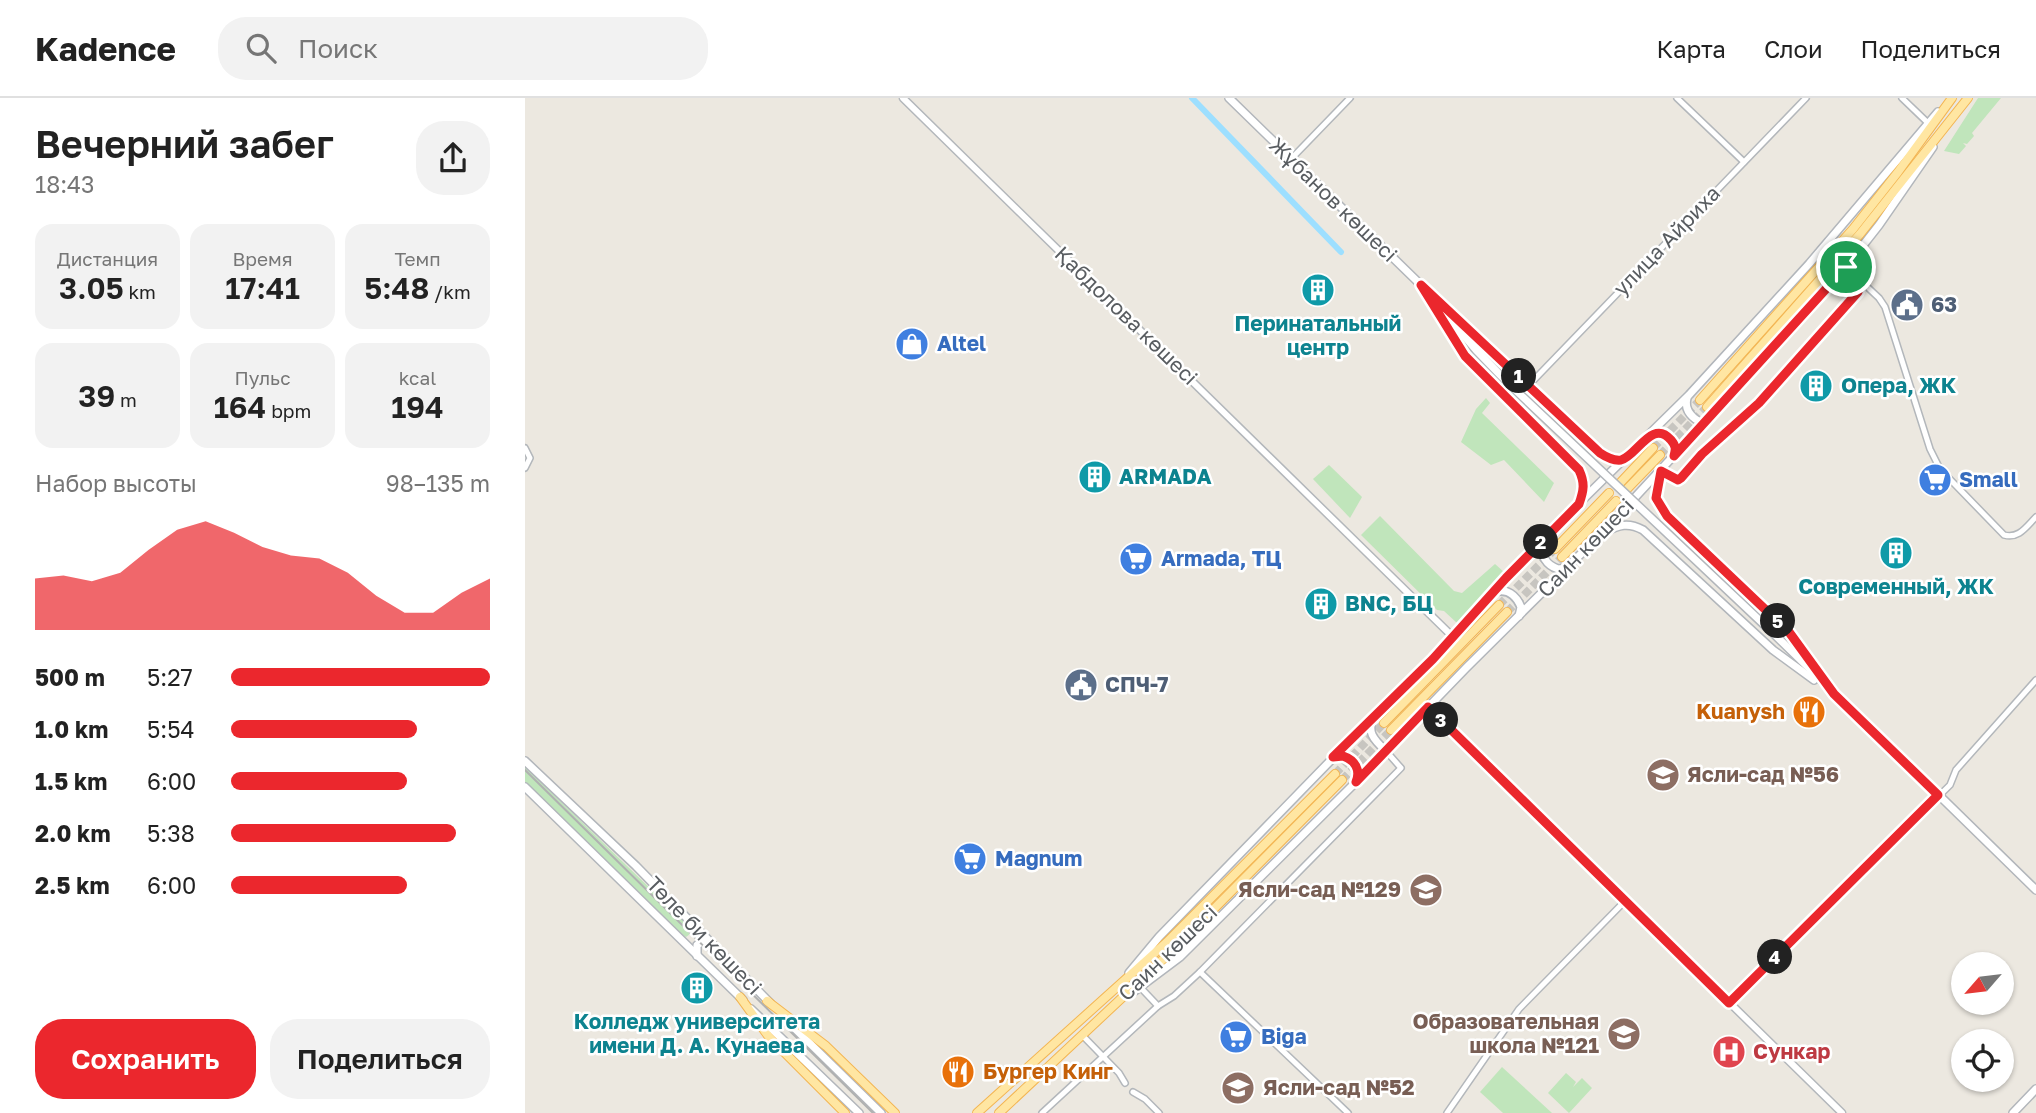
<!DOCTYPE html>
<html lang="ru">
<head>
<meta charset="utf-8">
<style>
	:root { --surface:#fff; --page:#f2f2f2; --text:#222; --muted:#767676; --line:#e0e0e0; --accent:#eb272d }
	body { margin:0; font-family:"Golos Text",sans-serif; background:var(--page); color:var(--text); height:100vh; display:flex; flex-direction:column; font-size:26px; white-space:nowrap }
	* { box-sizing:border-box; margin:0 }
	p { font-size:23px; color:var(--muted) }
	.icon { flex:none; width:38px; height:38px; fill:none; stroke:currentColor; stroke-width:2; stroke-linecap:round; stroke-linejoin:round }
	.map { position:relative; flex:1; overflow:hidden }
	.panel { display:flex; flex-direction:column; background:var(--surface); width:525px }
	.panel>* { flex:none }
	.needle { width:46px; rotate:242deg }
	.buttons { position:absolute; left:1426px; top:854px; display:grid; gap:14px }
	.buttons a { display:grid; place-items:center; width:63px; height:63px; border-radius:50%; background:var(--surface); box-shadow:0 2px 5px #0004; font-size:35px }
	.pin { position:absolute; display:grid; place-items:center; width:60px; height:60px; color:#fff; margin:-30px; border:4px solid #fff; border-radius:50%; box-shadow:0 2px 7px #0007 }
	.km { position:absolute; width:35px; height:35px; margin:-18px; border-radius:50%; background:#222; color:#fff; font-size:19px; line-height:35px; text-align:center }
	.round { display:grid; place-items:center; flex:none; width:74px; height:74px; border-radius:28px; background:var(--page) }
	.headline { display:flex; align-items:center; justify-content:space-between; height:119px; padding:0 35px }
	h1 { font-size:38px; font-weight:600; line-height:52px }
	.stats { display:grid; grid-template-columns:repeat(3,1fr); gap:10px; height:119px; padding:7px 35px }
	.stats div { display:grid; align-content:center; border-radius:18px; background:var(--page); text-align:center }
	.stats b { font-size:30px; font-weight:600 }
	.stats small { font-size:19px; font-weight:400 }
	.stats p { font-size:19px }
	.chart { height:196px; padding:14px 35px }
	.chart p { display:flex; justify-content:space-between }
	.chart svg { width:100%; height:126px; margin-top:7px; fill:var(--accent); opacity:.7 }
	.action { display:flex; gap:14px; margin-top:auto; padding:14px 35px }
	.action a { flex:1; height:80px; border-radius:28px; background:var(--accent); color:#fff; font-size:28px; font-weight:600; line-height:80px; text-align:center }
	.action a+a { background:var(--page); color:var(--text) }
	ul { padding:0 35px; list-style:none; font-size:23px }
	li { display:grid; grid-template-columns:112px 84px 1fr; align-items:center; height:52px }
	li i { height:18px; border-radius:9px; background:var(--accent) }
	header { display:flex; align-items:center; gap:42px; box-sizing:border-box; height:98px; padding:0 35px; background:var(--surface); border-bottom:2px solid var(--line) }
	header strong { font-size:33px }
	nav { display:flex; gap:38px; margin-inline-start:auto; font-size:24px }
	.search { width:490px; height:63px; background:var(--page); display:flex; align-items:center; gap:18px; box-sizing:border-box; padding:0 24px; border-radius:28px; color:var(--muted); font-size:26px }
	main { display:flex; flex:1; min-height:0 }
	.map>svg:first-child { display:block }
</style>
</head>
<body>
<header>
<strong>Kadence</strong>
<div class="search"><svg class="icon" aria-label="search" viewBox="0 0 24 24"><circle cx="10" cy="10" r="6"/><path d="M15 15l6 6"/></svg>Поиск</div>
<nav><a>Карта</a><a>Слои</a><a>Поделиться</a></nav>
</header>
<main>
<section class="panel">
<div class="headline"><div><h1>Вечерний забег</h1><p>18:43</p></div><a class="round"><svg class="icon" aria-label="share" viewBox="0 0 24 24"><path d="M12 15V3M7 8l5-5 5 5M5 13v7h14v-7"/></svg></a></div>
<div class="stats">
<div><p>Дистанция</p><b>3.05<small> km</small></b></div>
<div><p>Время</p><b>17:41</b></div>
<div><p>Темп</p><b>5:48<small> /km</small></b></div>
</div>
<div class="stats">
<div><b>39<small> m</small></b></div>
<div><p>Пульс</p><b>164<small> bpm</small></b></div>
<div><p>kcal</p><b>194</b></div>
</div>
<div class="chart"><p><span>Набор высоты</span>98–135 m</p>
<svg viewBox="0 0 160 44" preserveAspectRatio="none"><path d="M0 44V26L10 25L20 27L30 24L40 16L50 9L60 6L70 10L80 15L90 18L100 19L110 24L120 32L130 38L140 38L150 31L160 26V44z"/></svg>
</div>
<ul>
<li><b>500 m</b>5:27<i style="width:100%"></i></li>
<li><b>1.0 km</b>5:54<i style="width:72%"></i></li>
<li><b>1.5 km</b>6:00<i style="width:68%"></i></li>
<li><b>2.0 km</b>5:38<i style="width:87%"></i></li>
<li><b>2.5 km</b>6:00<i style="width:68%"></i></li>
</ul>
<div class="action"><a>Сохранить</a><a>Поделиться</a></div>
</section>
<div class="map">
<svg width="1511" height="1015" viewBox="0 0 1511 1015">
	<rect width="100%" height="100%" fill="#ece8e0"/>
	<g fill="#c0e5bb">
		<path d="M1453,0H1476L1447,35L1449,38L1442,46L1438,45L1441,48L1434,56L1419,53Z"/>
		<path d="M961,300L965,305L957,315L1029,385L1019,404L979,362L966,367L936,344L951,311Z"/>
		<path d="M804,367L837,399L825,420L788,381Z"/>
		<path d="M855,418L929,493L937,495L970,466L980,475L932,525L919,513L912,512L836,437Z"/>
		<path d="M0,669L167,831L165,836L161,839L156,836L0,684Z"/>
		<path d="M977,969L1027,1015H978L955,994Z"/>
		<path d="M1041,975L1051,984L1048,989L1057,980L1067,990L1044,1015L1023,995Z"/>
	</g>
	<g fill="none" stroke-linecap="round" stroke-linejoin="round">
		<path stroke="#9ddfff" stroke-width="6" d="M667,0L816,154"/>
		<g stroke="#c7c5c0" stroke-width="8" stroke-dasharray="8 4" stroke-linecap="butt">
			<path d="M1128,350L1175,302"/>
			<path d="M1135,357L1182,309"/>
			<path d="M974,507L1030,451"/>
			<path d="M982,514L1037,459"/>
			<path d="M810,676L859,625"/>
			<path d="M817,682L866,632"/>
		</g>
		<defs>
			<g id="minor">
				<path d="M1152,0L1219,64"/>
				<path d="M1377,0L1403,25"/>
				<path d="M766,61L825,0"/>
				<path d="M1321,169L1354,200L1360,209L1405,351L1415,371L1479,437C1494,441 1501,429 1511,419"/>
				<path d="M1004,287L1281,0"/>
				<path d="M0,350L5,360L0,370"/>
				<path d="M1136,373L1152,382L1156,380L1177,356L1234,305L1333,194L1336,182"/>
				<path d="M675,874L823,1015"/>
				<path d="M615,889L633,908"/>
				<path d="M1204,905L1425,687L1431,672L1511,582"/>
				<path d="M557,937L594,975L600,985"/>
				<path d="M608,994L620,1001L634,1015"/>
				<path d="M517,1015L633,908L649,898L675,874L876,670L861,653"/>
				<path d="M922,1015L994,911L1100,803"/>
			</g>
			<g id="tertiary">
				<path d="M378,0L927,538"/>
				<path d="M903,609L1317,1015"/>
			</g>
			<g id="secondary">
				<path d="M704,0L896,187L951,252L983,285"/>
				<path d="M907,196L1075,355L1089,362L1100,361"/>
				<path d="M909,209L940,258L1054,372L1059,387L1056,401"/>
				<path d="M1162,300C1159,312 1166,319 1175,324L1182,322"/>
				<path d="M1124,338C1138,334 1153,341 1150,357"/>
				<path d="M1136,373L1131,399L1142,418L1264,534L1296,579"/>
				<path d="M1080,434C1094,427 1103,424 1118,432L1248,552L1289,582"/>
				<path d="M1017,444C1015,457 1021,467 1033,471L1042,470"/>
				<path d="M969,494C982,490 991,497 996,509L994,518"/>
				<path d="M1247,534L1511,792"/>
				<path d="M861,653C849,642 840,633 850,617L908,561L966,496L1035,424L1164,297L1284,166L1413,14"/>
				<path d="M808,659L818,658C830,662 836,672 832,684"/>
				<path d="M0,663L111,768L246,906"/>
				<path d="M0,689L218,902"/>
				<path d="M172,858V847L181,842L185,845"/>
				<path d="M604,875L634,839L844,623"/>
				<path d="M607,895L655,859L831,684L941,570L1076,436L1282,214L1321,169L1354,127L1408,49"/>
				<path d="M226,911L334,1015"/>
				<path d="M259,920L356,1015"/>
				<path d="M1488,1015L1511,991"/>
			</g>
			<g id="primary">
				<path d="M1175,302L1328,131L1373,74L1427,0"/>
				<path d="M1182,309L1335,136L1443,0"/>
				<path d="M1096,384L1128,350"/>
				<path d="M1102,391L1135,357"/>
				<path d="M1030,451L1084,395"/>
				<path d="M1037,459L1091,403"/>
				<path d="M859,625L974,507"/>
				<path d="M866,632L982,514"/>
				<path d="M215,899L244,939L320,1015"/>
				<path d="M242,903L301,948L370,1015"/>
				<path d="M452,1015L642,844L810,676"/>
				<path d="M474,1015L648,852L817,682"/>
			</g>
		</defs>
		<use href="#minor" stroke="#b3b7bb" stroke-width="8"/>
		<use href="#tertiary" stroke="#b3b7bb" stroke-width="9"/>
		<use href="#secondary" stroke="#b2b6bb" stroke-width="10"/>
		<use href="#primary" stroke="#f3b552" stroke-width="10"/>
		<use href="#minor" stroke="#fff" stroke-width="5"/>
		<use href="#tertiary" stroke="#fff" stroke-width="6"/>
		<use href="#secondary" stroke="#fff" stroke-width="7"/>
		<use href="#primary" stroke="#ffe6a2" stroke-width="8"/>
		<path stroke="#b0b1b1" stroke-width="2" d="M0,672L348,1015"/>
		<defs>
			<path id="secondary-bridge" d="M983,285L1247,534"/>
		</defs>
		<use href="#secondary-bridge" stroke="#b2b6bb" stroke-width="10" stroke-linecap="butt"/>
		<use href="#secondary-bridge" stroke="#fff" stroke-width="7"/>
	</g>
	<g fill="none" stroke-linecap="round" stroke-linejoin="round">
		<defs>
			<path id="route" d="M1321,169L1336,182L1333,194L1234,305L1177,356L1156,380L1153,382L1136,373L1131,400L1142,418L1264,534L1309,596L1413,697L1204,905L903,609L831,684C836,672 830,662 818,658L808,659L908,561L981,480L1054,406C1059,392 1060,385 1054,372L940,258L896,187L1075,355C1081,359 1088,363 1096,362C1112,358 1127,320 1146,342C1151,348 1151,351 1149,358Z"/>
		</defs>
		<use href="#route" stroke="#fff" stroke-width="14"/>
		<use href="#route" stroke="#eb272d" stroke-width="9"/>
	</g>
	<defs>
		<symbol id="building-disc" viewBox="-11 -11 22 22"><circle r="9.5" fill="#0f9aa8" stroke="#fff"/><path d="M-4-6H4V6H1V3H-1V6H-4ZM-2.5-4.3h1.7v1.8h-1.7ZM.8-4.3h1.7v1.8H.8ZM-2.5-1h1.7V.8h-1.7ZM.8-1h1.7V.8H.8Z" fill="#fff"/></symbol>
		<symbol id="civic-disc" viewBox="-11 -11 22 22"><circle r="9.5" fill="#5c6f8a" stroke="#fff"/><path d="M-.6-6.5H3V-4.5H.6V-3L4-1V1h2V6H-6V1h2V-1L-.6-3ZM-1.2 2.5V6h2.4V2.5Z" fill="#fff"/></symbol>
		<symbol id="shop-disc" viewBox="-11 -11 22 22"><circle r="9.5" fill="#3f7fe0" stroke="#fff"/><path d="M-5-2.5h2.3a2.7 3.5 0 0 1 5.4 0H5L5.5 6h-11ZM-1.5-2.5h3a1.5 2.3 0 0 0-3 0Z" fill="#fff"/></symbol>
		<symbol id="supermarket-disc" viewBox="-11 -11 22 22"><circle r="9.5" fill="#3f7fe0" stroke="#fff"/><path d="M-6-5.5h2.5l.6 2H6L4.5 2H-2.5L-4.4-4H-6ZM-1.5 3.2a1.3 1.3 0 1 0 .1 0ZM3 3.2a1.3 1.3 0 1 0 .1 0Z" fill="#fff"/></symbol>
		<symbol id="restaurant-disc" viewBox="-11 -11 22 22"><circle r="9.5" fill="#e8710a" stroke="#fff"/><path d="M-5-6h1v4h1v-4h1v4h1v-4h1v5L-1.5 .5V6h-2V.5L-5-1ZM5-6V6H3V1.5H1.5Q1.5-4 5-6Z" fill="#fff"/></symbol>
		<symbol id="school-disc" viewBox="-11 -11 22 22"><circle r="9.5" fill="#8d6e63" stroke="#fff"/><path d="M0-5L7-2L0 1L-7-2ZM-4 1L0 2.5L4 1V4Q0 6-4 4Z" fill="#fff"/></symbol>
		<symbol id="hospital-disc" viewBox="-11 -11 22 22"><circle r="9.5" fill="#e0444e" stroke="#fff"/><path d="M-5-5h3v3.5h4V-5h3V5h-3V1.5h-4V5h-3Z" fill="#fff"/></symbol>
	</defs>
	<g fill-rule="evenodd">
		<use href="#building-disc" x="774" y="173" width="38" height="38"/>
		<use href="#civic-disc" x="1363" y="188" width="38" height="38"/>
		<use href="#shop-disc" x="368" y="227" width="38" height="38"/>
		<use href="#building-disc" x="1272" y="269" width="38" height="38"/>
		<use href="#building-disc" x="551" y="360" width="38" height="38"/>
		<use href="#supermarket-disc" x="1391" y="363" width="38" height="38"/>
		<use href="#building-disc" x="1352" y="436" width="38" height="38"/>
		<use href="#supermarket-disc" x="592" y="442" width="38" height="38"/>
		<use href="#building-disc" x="777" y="487" width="38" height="38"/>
		<use href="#civic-disc" x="537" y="568" width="38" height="38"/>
		<use href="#restaurant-disc" x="1265" y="595" width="38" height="38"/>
		<use href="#school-disc" x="1119" y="658" width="38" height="38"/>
		<use href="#supermarket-disc" x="426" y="742" width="38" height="38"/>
		<use href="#school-disc" x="882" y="773" width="38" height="38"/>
		<use href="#building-disc" x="153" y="871" width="38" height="38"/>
		<use href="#school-disc" x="1080" y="917" width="38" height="38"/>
		<use href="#supermarket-disc" x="692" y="920" width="38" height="38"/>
		<use href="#hospital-disc" x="1185" y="935" width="38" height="38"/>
		<use href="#restaurant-disc" x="414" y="955" width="38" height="38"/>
		<use href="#school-disc" x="694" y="971" width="38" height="38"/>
	</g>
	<g text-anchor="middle" stroke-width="5" stroke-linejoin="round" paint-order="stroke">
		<g font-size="21" fill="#595d61" stroke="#fff">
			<text transform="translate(808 102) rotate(44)" y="7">Жұбанов көшесі</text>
			<text transform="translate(1142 143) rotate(-46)" y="7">улица Айриха</text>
			<text transform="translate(601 218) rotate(44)" y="7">Қабдолова көшесі</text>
			<text transform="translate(1061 450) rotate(-46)" y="7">Саин көшесі</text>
			<text transform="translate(179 838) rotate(46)" y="7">Төле би көшесі</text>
			<text transform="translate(643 855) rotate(-44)" y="7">Саин көшесі</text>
		</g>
		<g font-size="21" font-weight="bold" fill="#4e5e75" stroke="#fff" text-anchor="start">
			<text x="1406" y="214">63</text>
			<text x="580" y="594">СПЧ-7</text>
		</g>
		<g font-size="21" font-weight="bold" fill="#0d838f" stroke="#fff">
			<text x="793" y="233">Перинатальный<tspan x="793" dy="24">центр</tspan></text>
			<text x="1316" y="295" text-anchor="start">Опера, ЖК</text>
			<text x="594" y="386" text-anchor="start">ARMADA</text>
			<text x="1371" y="496">Современный, ЖК</text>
			<text x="820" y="513" text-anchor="start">BNC, БЦ</text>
			<text x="172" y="931">Колледж университета<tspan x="172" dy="24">имени Д. А. Кунаева</tspan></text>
		</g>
		<g font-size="21" font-weight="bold" fill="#366cbe" stroke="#fff" text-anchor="start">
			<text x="412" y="253">Altel</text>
			<text x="1434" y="389">Small</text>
			<text x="636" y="468">Armada, ТЦ</text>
			<text x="470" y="768">Magnum</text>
			<text x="736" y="946">Biga</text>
		</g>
		<g font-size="21" font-weight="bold" fill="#c56008" stroke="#fff" text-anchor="end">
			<text x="1260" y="621">Kuanysh</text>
			<text x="458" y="981" text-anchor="start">Бургер Кинг</text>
		</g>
		<g font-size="21" font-weight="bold" fill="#785e54" stroke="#fff" text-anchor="start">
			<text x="1162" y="684">Ясли-сад №56</text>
			<text x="876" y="799" text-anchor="end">Ясли-сад №129</text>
			<text x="1074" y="931" text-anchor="end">Образовательная<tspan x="1074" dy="24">школа №121</tspan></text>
			<text x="738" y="997">Ясли-сад №52</text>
		</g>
		<g font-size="21" font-weight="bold" fill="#be3a42" stroke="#fff" text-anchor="start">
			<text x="1228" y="961">Сункар</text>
		</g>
	</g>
</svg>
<div class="buttons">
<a><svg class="needle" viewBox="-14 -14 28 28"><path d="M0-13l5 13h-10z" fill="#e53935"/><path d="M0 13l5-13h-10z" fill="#767676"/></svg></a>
<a><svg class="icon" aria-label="locate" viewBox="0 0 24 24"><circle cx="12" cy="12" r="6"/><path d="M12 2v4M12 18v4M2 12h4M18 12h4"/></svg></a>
</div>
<div class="pin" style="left:1321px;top:169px;background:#1e9e55"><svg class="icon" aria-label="arrive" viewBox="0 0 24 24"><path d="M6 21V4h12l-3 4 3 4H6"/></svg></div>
<b class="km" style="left:994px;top:278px">1</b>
<b class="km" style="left:1016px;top:444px">2</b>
<b class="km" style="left:916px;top:622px">3</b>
<b class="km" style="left:1250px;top:859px">4</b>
<b class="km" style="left:1253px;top:523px">5</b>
</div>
</main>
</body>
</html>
